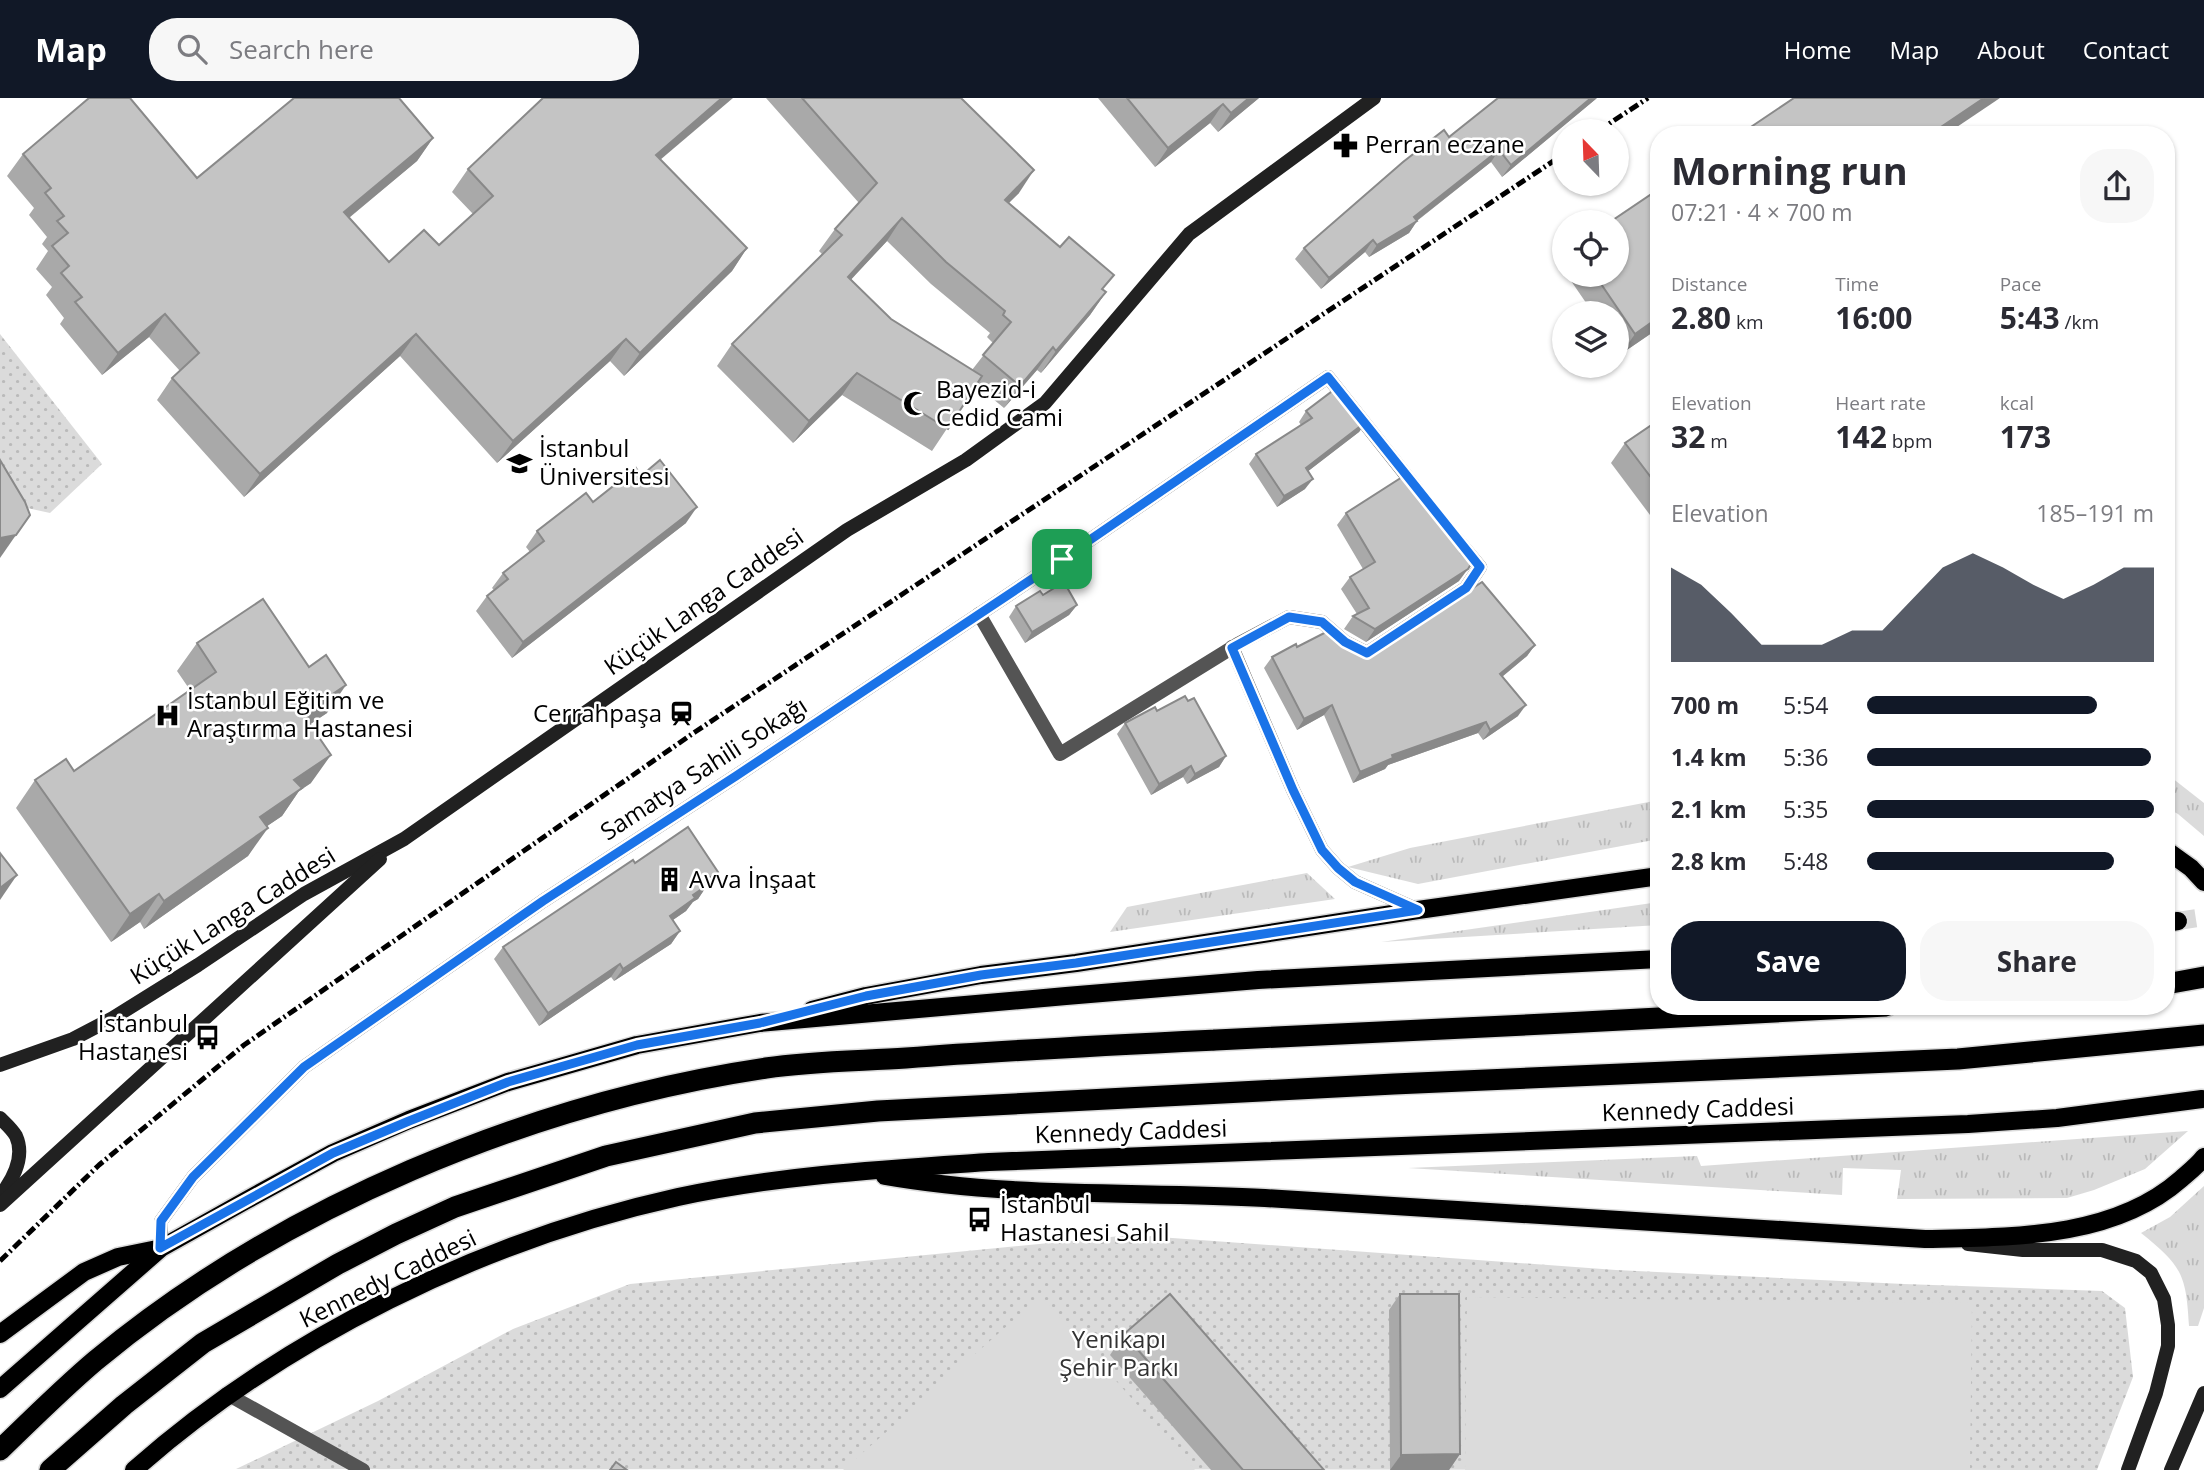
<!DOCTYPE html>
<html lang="en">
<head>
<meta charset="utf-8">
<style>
	:root { --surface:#fff; --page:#f7f7f7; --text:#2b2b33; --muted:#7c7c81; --accent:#111827 }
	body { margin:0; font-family:"Open Sans",sans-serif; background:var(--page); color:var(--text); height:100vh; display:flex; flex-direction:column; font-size:26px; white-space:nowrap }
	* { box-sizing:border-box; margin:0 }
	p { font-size:23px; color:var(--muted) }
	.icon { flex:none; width:38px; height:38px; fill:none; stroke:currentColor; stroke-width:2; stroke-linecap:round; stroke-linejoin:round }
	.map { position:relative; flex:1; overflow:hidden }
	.sheet { position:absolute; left:1650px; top:28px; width:525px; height:889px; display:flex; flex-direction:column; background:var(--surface); border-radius:28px; box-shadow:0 2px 5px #0004 }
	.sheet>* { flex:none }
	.needle { width:46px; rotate:337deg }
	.controls { position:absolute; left:1552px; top:21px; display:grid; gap:14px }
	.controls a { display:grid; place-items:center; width:77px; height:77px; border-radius:50%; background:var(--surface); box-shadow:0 2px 5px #0004; font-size:35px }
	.pin { position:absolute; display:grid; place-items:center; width:60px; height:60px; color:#fff; margin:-30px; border-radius:14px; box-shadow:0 4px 10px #0006 }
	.round { display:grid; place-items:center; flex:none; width:74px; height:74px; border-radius:28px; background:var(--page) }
	.overview { display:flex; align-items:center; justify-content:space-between; height:119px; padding:0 21px }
	h1 { font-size:38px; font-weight:700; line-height:52px }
	.stats { display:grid; grid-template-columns:repeat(3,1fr); gap:10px; height:119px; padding:7px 21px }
	.stats div { display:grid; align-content:center }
	.stats b { font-size:30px; font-weight:700 }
	.stats small { font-size:19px; font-weight:400 }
	.stats p { font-size:19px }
	.chart { height:196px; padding:14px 21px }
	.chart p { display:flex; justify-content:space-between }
	.chart svg { width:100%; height:126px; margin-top:7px; fill:var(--accent); opacity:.7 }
	.primary-button { display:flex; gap:14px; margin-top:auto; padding:14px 21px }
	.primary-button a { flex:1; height:80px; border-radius:28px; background:var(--accent); color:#fff; font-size:28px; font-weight:700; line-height:80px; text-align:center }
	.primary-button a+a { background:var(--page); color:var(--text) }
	ul { padding:0 21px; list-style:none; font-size:23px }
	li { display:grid; grid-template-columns:112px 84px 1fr; align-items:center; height:52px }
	li i { height:18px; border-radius:9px; background:var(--accent) }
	header { display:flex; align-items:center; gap:42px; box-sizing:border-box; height:98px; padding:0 35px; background:var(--accent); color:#fff }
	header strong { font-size:33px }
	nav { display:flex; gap:38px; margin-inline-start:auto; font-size:24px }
	.search { width:490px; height:63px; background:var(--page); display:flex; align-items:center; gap:18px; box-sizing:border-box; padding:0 24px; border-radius:28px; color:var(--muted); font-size:26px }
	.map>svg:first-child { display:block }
</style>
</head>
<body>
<header>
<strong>Map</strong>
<div class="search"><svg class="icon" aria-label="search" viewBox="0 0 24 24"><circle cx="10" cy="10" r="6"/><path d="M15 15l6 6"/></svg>Search here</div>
<nav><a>Home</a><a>Map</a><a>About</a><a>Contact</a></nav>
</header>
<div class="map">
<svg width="2204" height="1372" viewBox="0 0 2204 1372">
	<defs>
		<pattern id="grass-tufts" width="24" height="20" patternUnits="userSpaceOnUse" patternTransform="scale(1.75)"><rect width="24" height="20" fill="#dbdbdb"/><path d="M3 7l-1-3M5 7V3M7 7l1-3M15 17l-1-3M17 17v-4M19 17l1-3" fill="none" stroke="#bababa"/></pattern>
		<pattern id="park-dots" width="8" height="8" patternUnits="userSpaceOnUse" patternTransform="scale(1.75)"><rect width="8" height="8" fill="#dbdbdb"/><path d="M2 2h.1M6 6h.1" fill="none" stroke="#bababa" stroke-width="1.8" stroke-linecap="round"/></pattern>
	</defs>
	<rect width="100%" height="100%" fill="#fff"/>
	<g fill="url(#grass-tufts)">
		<path d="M2167,676L2204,705V738L2178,716L2167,710Z"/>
		<path d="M1659,702V741L1418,786L1348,769L1410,750Z"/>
		<path d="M1307,775L1335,801L1110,834L1127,809Z"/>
		<path d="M1659,804V827L1381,844Z"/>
		<path d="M2188,1033L2145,1071L2094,1092L2067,1100L1897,1101L1901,1072L1843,1070L1842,1097L1408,1070L1697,1058L1701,1068Z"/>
		<path d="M2204,1088V1210L2198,1228H2189C2186,1176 2182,1168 2141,1135L2170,1119Z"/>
	</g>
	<g fill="url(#park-dots)">
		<path d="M0,236L102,366L50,415L9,406L0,392Z"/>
		<path d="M1131,1137L1616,1172L1904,1186L2102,1193L2125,1210L2133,1279L2097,1372L236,1371L378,1303L513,1231L630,1186Z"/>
	</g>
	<g fill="#dbdbdb">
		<path d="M1041,1198L1195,1372H843Z"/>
		<path d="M1467,1199L1972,1205L1970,1372H1465Z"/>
	</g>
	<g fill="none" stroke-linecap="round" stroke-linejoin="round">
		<path stroke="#d9d9d9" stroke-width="18" stroke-dasharray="18 9" stroke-linecap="butt" d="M2178,823L2204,819"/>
		<defs>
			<g id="primary">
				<path d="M2166,752L2191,770L2204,784"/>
				<path d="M2166,825L2178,823"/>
				<path d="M812,912L866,898L981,877L1076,865L1418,812L1659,778"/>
				<path d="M885,1078C1010,1100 1139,1093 1265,1100C1485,1113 1705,1127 1925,1141C2010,1139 2113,1141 2181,1081C2189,1074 2198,1067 2204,1059"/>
				<path d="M0,1236L84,1174L118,1159L157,1151"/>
				<path d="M0,1291L161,1150L245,1103L333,1055L409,1022L508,984L637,947L760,925L1066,898L1258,882L1659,861"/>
				<path d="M134,1372C283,1240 483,1142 678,1099C780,1077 886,1071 989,1064L1968,1026L2057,1020L2202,1001"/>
			</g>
			<g id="highway">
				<path d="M2166,886L2204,879"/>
				<path d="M0,1352C31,1322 62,1291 95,1263C279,1110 530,1005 766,970C812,963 860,963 906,960C1009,952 1113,947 1216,942C1439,931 1663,921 1886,908"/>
				<path d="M50,1372L124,1307L203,1245L338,1166L396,1136L455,1109L606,1058L755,1025L878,1013L1394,986L1958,961L2204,937"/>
			</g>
		</defs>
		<use href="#primary" stroke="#dbdbdb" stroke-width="21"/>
		<use href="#highway" stroke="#dbdbdb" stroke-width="24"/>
		<g stroke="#545454" stroke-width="14">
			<path d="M979,516L1060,656L1238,546L1289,519L1322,524L1345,544L1367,555L1466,490L1480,469L1456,440"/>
			<path d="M1232,549L1293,692L1322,752L1338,770L1355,784L1418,812"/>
			<path d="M161,1150V1123L193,1079L304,969L543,803L736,678L1062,461L1328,279L1417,391"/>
			<path d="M227,1296L363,1372"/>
		</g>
		<g stroke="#212121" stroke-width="14">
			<path d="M0,967L73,941L113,920L198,867L304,796L404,741L847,432L966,362L1045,305L1189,136L1374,0"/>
			<path d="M0,1020C5,1025 12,1031 16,1038C25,1058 13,1081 1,1097"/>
			<path d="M0,1107L380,761"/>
			<path d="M1968,1146L2023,1152H2102L2136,1163L2151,1175L2164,1201L2168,1227V1248L2156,1295L2128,1372"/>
			<path d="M2171,1372L2204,1295"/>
		</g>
		<use href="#primary" stroke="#000" stroke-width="18"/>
		<use href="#highway" stroke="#000" stroke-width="21"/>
		<g stroke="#000" stroke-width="5" stroke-dasharray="10 3.5 2 3.5" stroke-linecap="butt">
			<path d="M1598,33L1648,0"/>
			<path d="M0,1163L99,1067L244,947L695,634L1564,56"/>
		</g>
	</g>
	<g fill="#a9a9a9" fill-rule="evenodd">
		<path d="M766,0H961L1019,95L1008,105L1106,194L1090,217L1041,275L1037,272L1004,310L976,287L932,353L842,297L793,345L717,268L732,246L822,156L819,153L835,131L859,105ZM887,143L931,186L990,235L987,239L993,245L972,272L891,221L851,181Z"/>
		<path d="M1098,0H1259L1218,34L1210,25L1155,69Z"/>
		<path d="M1597,0L1502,79L1491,64L1417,123L1409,135L1369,159L1365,154L1321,191L1295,161L1304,150L1449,39Z"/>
		<path d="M433,40L417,63L349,120L389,164L439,147L473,116L452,94L468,71L661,62L747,150L732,173L624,278L610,263L497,365L400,258L244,399L157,302L172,280L180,273L149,239L102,277L60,226L64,220L46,197L52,189L36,171L48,153L42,146L47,139L29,117L34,110L7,78L23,56L197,80Z"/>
		<path d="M1564,163V173L1561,168Z"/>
		<path d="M1567,177H1617L1659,230L1621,256L1617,251V215H1593Z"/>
		<path d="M1306,313L1367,323L1359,334L1308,373L1305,391L1277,409L1249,366L1256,356L1301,327L1299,324Z"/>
		<path d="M1659,322V429L1611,365L1625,345Z"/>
		<path d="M641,378L686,425L512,560L476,513L487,498L494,492L492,490L503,475L530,454L526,449L537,433L593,404Z"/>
		<path d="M1346,415L1471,450L1464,459L1459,483L1366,544L1344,531L1353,518L1357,516L1341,491L1350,479L1363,471L1337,427Z"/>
		<path d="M1077,507L1069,517L1025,545L1009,519L1016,508Z"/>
		<path d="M1348,542L1371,553L1535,547L1527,558L1502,579L1518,618L1483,642L1478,635L1388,667L1385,671L1353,685L1324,617L1297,632L1264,570L1272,559L1297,549Z"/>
		<path d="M197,545L327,615L310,626L311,685L299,693L282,718L267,728L248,758L144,831L140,824L111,844L16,710L35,682L74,673L190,592L177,573Z"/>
		<path d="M1188,603L1226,658L1219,669L1187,686L1183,679L1151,697L1117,636L1125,625Z"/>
		<path d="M635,765L709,787L706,789L698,801L692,804L686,813L673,822L680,833L671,846L614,883L611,879L539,928L494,861L503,849Z"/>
		<path d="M1400,1196L1460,1356L1449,1372H1390L1389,1212Z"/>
		<path d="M1124,1236L1324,1372H1211L1110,1257Z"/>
	</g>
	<g fill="#898989">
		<path d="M722,0H733L640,79L656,57Z"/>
		<path d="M1249,0H1259L1218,34L1231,15Z"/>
		<path d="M1591,0H1597L1502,79L1511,67Z"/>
		<path d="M1984,0H2000L1945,37H1929Z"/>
		<path d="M1223,6L1210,25L1155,69L1168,50Z"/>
		<path d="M433,40L417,63L328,137L344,114Z"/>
		<path d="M1499,52L1491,64L1410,128L1417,123L1409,135L1369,159L1377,147Z"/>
		<path d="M1034,72L1019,95L989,125L1005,102Z"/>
		<path d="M902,120L887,143L833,201L848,179Z"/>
		<path d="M1373,142L1365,154L1321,191L1329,180Z"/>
		<path d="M747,150L732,173L624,278L640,255Z"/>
		<path d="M1106,194L1090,217L1041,275L1056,253Z"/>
		<path d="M165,216L149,239L102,277L118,255Z"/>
		<path d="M1659,219V230L1621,256L1635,236Z"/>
		<path d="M416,236L400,258L244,399L260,376Z"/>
		<path d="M626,241L610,263L497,365L513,343Z"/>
		<path d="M1053,249L1037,272L1004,310L1020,288Z"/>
		<path d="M857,275L842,297L793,345L809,323Z"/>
		<path d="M1367,323L1359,334L1298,381L1306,370Z"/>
		<path d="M1313,381L1305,391L1277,409L1284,398Z"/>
		<path d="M697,409L686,425L512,560L523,544Z"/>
		<path d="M16,437L0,460V440Z"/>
		<path d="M1471,450L1462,462L1461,455Z"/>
		<path d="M1468,471L1459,483L1366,544L1375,531Z"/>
		<path d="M1077,507L1069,517L1025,545L1032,534Z"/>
		<path d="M1535,547L1527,558L1492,587L1500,576Z"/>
		<path d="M346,587L327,615L284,644L303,616Z"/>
		<path d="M1332,607L1324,617L1297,632L1304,621Z"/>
		<path d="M1526,607L1518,618L1483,642L1490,632Z"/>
		<path d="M1486,624L1478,635L1388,667L1385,671L1353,685L1360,674L1392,657Z"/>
		<path d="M331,657L311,685L299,693L282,718L241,746L260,719L294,682Z"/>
		<path d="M1226,658L1219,669L1187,686L1195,676Z"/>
		<path d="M1191,668L1183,679L1151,697L1159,686Z"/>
		<path d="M268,730L248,758L144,831L164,803Z"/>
		<path d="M718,774L709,787L706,789L698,801L693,804L686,813L661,830L670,818L703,784Z"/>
		<path d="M17,777L0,802V790Z"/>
		<path d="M159,796L140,824L111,844L130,816Z"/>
		<path d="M680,833L671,846L614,883L623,871Z"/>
		<path d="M620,866L611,879L539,928L548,915Z"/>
		<path d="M1460,1356L1449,1372H1390L1401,1357Z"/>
	</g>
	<g fill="#c4c4c4" stroke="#898989" stroke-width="2">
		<path d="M89,0H130L197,80L294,0H399L433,40L344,114L389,164L424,132L439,147L493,98L468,71L543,0H722L656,57L747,150L640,255L626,241L513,343L416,236L260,376L172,280L199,255L165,216L118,255L75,204L82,199L61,175L69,168L52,148L68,135L57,123L64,118L45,95L51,90L23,56Z"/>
		<path d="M802,0H961L1034,72L1005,102L1060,149L1069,139L1114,177L1102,191L1106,194L1056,253L1053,249L1020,288L983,257L1011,224L1003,217L1005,213L946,164L902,120L848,179L891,221L982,278L948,331L857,275L809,323L732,246L842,137L835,131L877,85Z"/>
		<path d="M1127,0H1249L1231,15L1223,6L1168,50Z"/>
		<path d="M1498,0H1591L1511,67L1499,52L1414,119L1417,123L1377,147L1373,142L1329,180L1304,150L1403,64L1444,32L1449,39Z"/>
		<path d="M1794,0H1984L1929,37H1739Z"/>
		<path d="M1659,91V219L1635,236L1595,177H1617V124H1610Z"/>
		<path d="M1339,288L1367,323L1306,370L1313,381L1284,398L1256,356L1312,320L1306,313Z"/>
		<path d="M1659,322V390L1625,345Z"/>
		<path d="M0,362L25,404L30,417L16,437L0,440Z"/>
		<path d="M660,362L697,409L523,544L487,498L508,481L503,475L544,443L537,433L586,395L593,404L636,370L641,378Z"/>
		<path d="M1410,374L1471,450L1461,455L1471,466L1468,471L1375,531L1353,518L1369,510L1350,479L1375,464L1346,415Z"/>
		<path d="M1064,484L1077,507L1032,534L1016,508L1040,493L1043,497Z"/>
		<path d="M1482,484L1535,547L1500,576L1526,607L1490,632L1486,624L1392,657L1393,660L1360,674L1332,607L1304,621L1272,559L1296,546L1297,549L1334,530L1348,542L1371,553H1379Z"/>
		<path d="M263,501L309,569L326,557L346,587L303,616L331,657L294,682L302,690L260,719L268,730L164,803L159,796L130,816L35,682L66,661L74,673L216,574L197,545Z"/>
		<path d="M1185,598L1188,603L1194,600L1226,658L1195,676L1191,668L1159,686L1125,625L1155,609L1157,613Z"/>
		<path d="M688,729L718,774L703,784L706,788L693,797L695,800L670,818L680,833L623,871L620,866L548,915L503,849L633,762L635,765Z"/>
		<path d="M0,755L17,777L0,790Z"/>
		<path d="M1170,1196L1324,1372H1243L1124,1236Z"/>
		<path d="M1400,1196H1459L1460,1356L1401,1357Z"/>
		<path d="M616,1364L627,1372H610Z"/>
	</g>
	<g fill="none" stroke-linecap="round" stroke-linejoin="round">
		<defs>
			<path id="route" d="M1328,279L1480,469L1466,490L1367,555L1345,544L1322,524L1289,519L1232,550L1293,692L1322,752L1338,770L1355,784L1418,812L1076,865L981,877L866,898L760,925L637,947L508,984L409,1023L333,1055L160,1150L161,1123L193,1079L304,969L543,803L736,678L1062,461Z"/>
		</defs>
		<use href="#route" stroke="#fff" stroke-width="14"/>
		<use href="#route" stroke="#1a73e8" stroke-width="9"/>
	</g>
	<defs>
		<symbol id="pharmacy-bare" viewBox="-9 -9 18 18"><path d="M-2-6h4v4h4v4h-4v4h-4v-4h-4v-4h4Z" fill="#000" stroke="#fff" stroke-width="2.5" paint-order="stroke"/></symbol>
		<symbol id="mosque-bare" viewBox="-9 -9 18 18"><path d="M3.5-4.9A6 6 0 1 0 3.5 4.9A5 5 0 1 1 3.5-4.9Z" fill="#000" stroke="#fff" stroke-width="2.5" paint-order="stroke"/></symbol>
		<symbol id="university-bare" viewBox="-9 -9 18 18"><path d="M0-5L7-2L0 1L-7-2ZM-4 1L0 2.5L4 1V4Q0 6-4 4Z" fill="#000" stroke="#fff" stroke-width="2.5" paint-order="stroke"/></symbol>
		<symbol id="station-bare" viewBox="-9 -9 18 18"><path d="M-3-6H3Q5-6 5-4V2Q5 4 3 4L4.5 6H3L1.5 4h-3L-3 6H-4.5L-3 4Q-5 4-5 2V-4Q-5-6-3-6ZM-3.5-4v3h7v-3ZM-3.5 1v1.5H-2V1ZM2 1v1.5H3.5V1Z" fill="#000" stroke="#fff" stroke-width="2.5" paint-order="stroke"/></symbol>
		<symbol id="hospital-bare" viewBox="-9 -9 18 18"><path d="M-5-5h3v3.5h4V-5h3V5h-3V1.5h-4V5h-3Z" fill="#000" stroke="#fff" stroke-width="2.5" paint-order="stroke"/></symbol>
		<symbol id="building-bare" viewBox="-9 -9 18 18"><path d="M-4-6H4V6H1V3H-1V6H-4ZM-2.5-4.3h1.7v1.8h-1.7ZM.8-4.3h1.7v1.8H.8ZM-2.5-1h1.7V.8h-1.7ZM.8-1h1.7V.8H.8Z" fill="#000" stroke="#fff" stroke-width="2.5" paint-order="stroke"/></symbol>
		<symbol id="bus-bare" viewBox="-9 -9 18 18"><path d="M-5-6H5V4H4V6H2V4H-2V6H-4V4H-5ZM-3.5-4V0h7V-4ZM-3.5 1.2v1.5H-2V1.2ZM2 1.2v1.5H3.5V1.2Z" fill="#000" stroke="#fff" stroke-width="2.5" paint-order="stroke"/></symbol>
	</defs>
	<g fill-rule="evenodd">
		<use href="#pharmacy-bare" x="1328" y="30" width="35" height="35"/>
		<use href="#mosque-bare" x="898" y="288" width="35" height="35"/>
		<use href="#university-bare" x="502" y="348" width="35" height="35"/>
		<use href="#station-bare" x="664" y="598" width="35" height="35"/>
		<use href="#hospital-bare" x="150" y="600" width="35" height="35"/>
		<use href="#building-bare" x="652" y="764" width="35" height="35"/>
		<use href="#bus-bare" x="190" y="922" width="35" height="35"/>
		<use href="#bus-bare" x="962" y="1104" width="35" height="35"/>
	</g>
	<g text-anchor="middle" stroke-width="5" stroke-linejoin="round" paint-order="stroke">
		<g font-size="24" fill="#000" stroke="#fff" text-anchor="start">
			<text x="1365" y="55">Perran eczane</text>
			<text x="936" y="300">Bayezid-i<tspan x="936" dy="28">Cedid Cami</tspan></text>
			<text x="539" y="359">İstanbul<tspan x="539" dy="28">Üniversitesi</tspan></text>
			<text x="187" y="611">İstanbul Eğitim ve<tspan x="187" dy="28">Araştırma Hastanesi</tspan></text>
			<text x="662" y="624" text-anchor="end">Cerrahpaşa</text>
			<text x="689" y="790">Avva İnşaat</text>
			<text x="188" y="934" text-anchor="end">İstanbul<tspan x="188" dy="28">Hastanesi</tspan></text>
			<text x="1000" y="1115">İstanbul<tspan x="1000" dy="28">Hastanesi Sahil</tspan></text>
		</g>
		<g font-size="24" fill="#000" stroke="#fff">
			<text transform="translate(704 504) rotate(-35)" y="8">Küçük Langa Caddesi</text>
			<text transform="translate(704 671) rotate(-33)" y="8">Samatya Sahili Sokağı</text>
			<text transform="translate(233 818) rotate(-32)" y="8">Küçük Langa Caddesi</text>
			<text transform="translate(1698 1012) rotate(-2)" y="8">Kennedy Caddesi</text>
			<text transform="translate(1131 1034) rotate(-2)" y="8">Kennedy Caddesi</text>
			<text transform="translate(388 1181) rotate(-26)" y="8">Kennedy Caddesi</text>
		</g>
		<g font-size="24" fill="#323232" stroke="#fff">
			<text x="1119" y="1250">Yenikapı<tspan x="1119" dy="28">Şehir Parkı</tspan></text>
		</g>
	</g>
</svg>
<div class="controls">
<a><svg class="needle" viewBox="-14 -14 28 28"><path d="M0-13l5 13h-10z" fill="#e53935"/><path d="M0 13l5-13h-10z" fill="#7c7c81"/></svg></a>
<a><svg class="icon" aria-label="locate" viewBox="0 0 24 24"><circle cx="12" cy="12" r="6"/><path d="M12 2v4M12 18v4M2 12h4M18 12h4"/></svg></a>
<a><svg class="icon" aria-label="layers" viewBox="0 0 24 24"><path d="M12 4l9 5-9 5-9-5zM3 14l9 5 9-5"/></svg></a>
</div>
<div class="pin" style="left:1062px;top:461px;background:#1e9e55"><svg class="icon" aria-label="arrive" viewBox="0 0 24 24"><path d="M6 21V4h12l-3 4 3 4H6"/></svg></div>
<section class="sheet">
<div class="overview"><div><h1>Morning run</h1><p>07:21 · 4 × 700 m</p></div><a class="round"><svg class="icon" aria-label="share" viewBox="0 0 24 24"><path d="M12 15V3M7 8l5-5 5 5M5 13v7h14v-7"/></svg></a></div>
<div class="stats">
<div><p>Distance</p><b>2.80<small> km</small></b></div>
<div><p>Time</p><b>16:00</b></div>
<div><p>Pace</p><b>5:43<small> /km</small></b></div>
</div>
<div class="stats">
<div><p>Elevation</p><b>32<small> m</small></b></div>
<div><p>Heart rate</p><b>142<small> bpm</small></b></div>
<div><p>kcal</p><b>173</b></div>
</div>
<div class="chart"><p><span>Elevation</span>185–191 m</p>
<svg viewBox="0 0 160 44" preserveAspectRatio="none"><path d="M0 44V11L10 17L20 27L30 38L40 38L50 38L60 33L70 33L80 22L90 11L100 6L110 11L120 17L130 22L140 17L150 11L160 11V44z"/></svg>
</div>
<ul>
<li><b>700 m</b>5:54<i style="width:80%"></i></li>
<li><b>1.4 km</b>5:36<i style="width:99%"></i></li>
<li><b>2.1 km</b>5:35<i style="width:100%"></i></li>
<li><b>2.8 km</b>5:48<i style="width:86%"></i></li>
</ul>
<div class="primary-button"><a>Save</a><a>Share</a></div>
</section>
</div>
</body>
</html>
